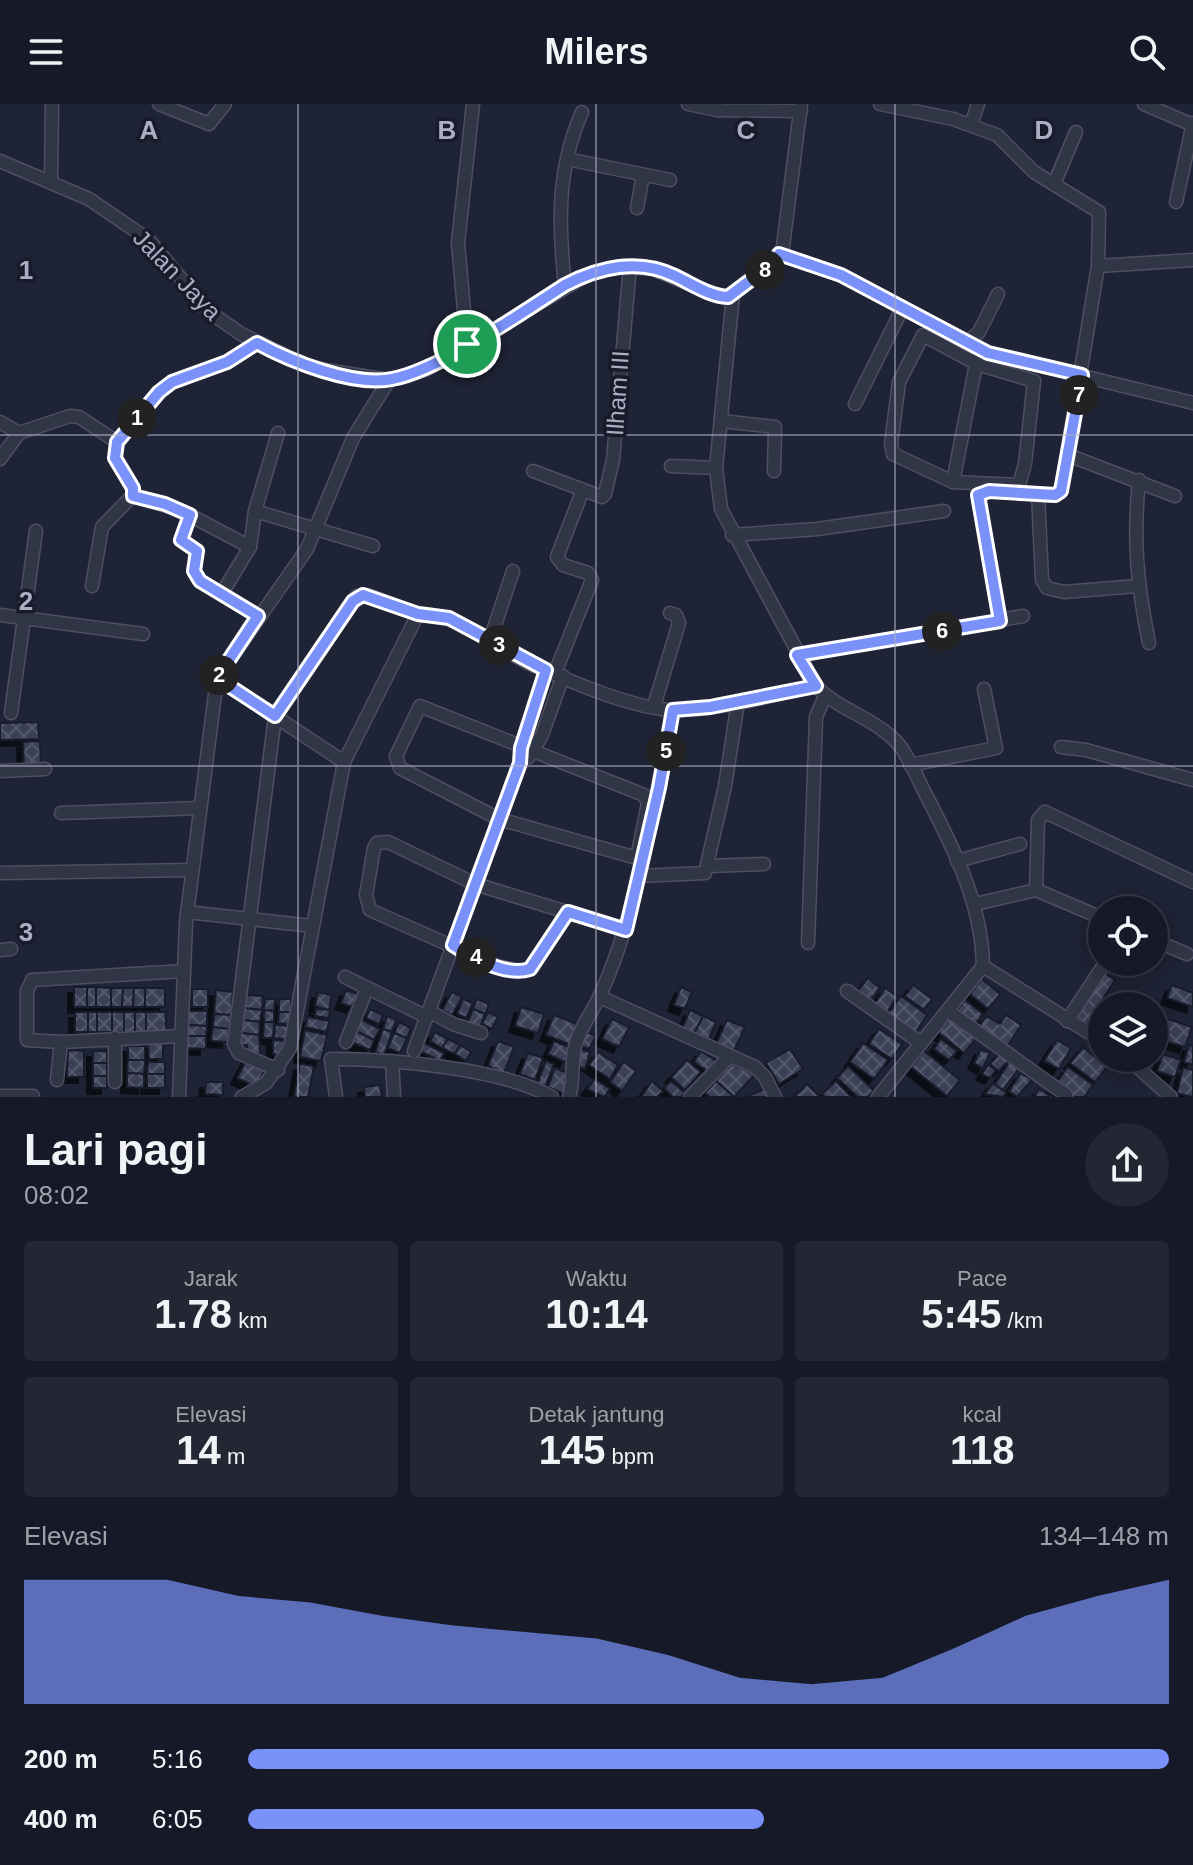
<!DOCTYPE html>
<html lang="id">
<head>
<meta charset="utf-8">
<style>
	:root { --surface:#161a28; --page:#232734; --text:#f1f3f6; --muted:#9ea1a8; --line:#353845; --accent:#7a91f9 }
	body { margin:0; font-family:Arial,sans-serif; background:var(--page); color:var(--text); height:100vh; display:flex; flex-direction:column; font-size:30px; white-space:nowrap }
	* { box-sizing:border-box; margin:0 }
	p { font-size:26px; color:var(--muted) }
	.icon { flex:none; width:44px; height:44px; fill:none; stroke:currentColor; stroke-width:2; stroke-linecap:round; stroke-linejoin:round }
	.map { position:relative; height:993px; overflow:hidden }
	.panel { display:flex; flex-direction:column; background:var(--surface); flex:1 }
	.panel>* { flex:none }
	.fabs { position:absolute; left:1088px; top:792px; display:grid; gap:16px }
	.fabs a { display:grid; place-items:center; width:80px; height:80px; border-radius:50%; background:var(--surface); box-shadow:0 4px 20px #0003,0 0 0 2px var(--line); font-size:40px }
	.pin { position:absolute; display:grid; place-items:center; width:68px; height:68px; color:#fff; margin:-34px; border:4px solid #fff; border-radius:50%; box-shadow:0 2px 8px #0007 }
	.km { position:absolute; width:40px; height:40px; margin:-20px; border-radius:50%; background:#222; color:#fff; font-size:22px; line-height:40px; text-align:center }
	.round { display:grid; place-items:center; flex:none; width:84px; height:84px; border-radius:42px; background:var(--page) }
	.summary { display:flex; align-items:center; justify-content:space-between; height:136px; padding:0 24px }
	h1 { font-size:44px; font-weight:700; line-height:60px }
	.stats { display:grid; grid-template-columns:repeat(3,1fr); gap:12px; height:136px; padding:8px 24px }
	.stats div { display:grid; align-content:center; border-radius:8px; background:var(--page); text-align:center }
	.stats b { font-size:40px; font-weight:700 }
	.stats small { font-size:22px; font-weight:400 }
	.stats p { font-size:22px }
	.chart { height:224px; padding:16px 24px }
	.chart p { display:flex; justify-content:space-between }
	.chart svg { width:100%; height:144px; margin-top:8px; fill:var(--accent); opacity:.7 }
	ul { padding:0 24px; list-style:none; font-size:26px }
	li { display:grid; grid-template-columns:128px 96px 1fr; align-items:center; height:60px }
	li i { height:20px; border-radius:10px; background:var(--accent) }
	header { display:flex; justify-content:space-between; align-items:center; height:104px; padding:0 24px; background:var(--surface); font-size:36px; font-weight:700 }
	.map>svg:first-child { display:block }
</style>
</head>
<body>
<header><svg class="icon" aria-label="menu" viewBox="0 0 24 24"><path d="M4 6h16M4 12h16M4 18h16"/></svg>Milers<svg class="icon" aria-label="search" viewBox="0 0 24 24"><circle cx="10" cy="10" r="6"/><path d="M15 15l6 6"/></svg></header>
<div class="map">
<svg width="1193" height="993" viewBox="0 0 1193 993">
	<defs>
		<pattern id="building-cross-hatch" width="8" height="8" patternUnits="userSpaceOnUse" patternTransform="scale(2)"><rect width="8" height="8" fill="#3a4056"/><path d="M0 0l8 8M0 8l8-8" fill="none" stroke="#54596d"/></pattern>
		<filter id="shadow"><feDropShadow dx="-6" dy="6" stdDeviation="0" flood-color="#0009"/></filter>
	</defs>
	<rect width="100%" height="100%" fill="#1e2335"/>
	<g fill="url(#building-cross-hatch)" stroke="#191d2c" stroke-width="2" filter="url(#shadow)">
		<path d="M38,618L39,635L0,636V619Z"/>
		<path d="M40,637L41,664H24L23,638Z"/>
		<path d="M1103,868L1115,876L1086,921L1073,913Z"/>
		<path d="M868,874L880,884L870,897L858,887Z"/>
		<path d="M982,875L1000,890L988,905L970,890Z"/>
		<path d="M913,881L932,895L924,906L905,892Z"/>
		<path d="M1172,881L1193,889V903L1167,894Z"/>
		<rect x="74" y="883" width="13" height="20"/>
		<rect x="87" y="883" width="9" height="20"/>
		<path d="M96,883L111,884V903H96Z"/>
		<path d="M681,883L692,888L685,905L674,901Z"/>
		<path d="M111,884H123L122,903H111Z"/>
		<path d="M123,884H134L133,903H122Z"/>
		<path d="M134,884H145V903H133Z"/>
		<rect x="145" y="884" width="20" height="19"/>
		<path d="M885,884L897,892L887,908L874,901Z"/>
		<rect x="192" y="885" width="16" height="18"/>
		<path d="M216,886L233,888L231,911L214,910Z"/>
		<path d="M346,886L358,890L352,903L341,899Z"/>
		<path d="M318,888L332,891L329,906L315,902Z"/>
		<path d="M452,888L462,893L452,911L442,906Z"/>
		<path d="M245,891L263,892L262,906L243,904Z"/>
		<path d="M901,892L927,911L915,929L888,910Z"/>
		<path d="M265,895H275L274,907L264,906Z"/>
		<rect x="279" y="895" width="12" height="13"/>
		<path d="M463,895L473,899L466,914L457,910Z"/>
		<path d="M477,895L489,900L485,910L473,905Z"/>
		<path d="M965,896L983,910L973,923L955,909Z"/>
		<path d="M521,903L544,910L538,929L515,922Z"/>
		<path d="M243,904L262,906L260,918L242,916Z"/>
		<path d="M316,905L330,906L329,914L315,912Z"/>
		<path d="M370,905L383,911L379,920L366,914Z"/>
		<path d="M473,905L485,910L479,925L467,920Z"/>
		<path d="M264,906L274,907V918H264Z"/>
		<path d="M690,906L703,912L694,930L682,925Z"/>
		<path d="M188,907H207V922L187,921Z"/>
		<rect x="75" y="908" width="13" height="20"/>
		<rect x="88" y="908" width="9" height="20"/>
		<rect x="97" y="908" width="15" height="20"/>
		<rect x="112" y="908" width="12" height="20"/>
		<rect x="124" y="908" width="11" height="20"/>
		<rect x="135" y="908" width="11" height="20"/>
		<rect x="146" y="908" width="20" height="20"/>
		<path d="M279,908H291L290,920L278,919Z"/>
		<path d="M488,908L498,913L492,925L482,920Z"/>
		<path d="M214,910L231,911L229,925L213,923Z"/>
		<path d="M554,911L577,920L569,940L546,931Z"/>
		<path d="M1006,911L1021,921L1007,943L978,924L986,912L1000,920Z"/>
		<path d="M387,912L396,915L392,928L383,925Z"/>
		<path d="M703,912L716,918L708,937L694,930Z"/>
		<path d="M308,913L329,917L327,928L305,923Z"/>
		<path d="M951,913L977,933L964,949L938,928Z"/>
		<path d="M1162,913L1192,923L1185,943L1156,934Z"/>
		<path d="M360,915L380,925L374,936L354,926Z"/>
		<path d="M612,915L629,923L619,943L602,935Z"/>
		<path d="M242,916L260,918L259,931L241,929Z"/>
		<path d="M727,916L745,923L734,947L716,940Z"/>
		<path d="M264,918H274L273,934H263Z"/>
		<path d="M399,918L411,924L407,934L394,929Z"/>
		<path d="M187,921L207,922L206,932H187Z"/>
		<path d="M275,921L289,922L288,935L274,934Z"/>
		<path d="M213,923L229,925L228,938L211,937Z"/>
		<path d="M383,925L392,928L384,951L375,948Z"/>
		<path d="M879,925L902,940L892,955L869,940Z"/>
		<path d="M305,926L327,931L321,957L300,953Z"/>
		<path d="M354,926L374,936L370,946L349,937Z"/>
		<path d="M585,927L596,932L589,945L579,941Z"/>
		<path d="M435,928L448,935L442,944L430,937Z"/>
		<path d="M241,929L259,931L260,950H247V941H239Z"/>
		<path d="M394,929L407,934L400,949L388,944Z"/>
		<path d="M187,932H206V945L186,944Z"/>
		<path d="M448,935L460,941L455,950L442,944Z"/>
		<path d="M941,935L957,947L949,956L934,945Z"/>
		<path d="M273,936L284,937L283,951L273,950Z"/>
		<path d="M1057,936L1071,944L1059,965L1044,957Z"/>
		<path d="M498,937L514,943L504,969L488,962Z"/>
		<path d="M554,937L571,944L565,958L548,950Z"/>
		<path d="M422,938L444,949L440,957L418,946Z"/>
		<path d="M148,939H163V955H149Z"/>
		<path d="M863,939L888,956L874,975L850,958Z"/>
		<path d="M460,941L471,948L466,957L455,950Z"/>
		<path d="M1189,941L1193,942V961L1184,958Z"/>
		<rect x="128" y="942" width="17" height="14"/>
		<path d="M1083,943L1107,963L1095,978L1070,959Z"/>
		<path d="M579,945L590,948L585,965L574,961Z"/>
		<path d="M790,945L803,965L779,980L766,959Z"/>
		<path d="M981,945L990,949L983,964L974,959Z"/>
		<path d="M68,946L84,947V973H67Z"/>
		<rect x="93" y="947" width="14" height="12"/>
		<path d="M701,947L716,957L709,968L694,958Z"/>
		<path d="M924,947L960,976L947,992L911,963Z"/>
		<path d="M598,948L618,961L610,975L589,961Z"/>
		<path d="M528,949L543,954L535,976L520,970Z"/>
		<path d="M1000,949L1009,956L999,967L990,960Z"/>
		<path d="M1163,950L1181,956L1175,973L1157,967Z"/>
		<path d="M248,953L266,963L256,983L237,974Z"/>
		<path d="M128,956H145L144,970L127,969Z"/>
		<path d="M687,956L701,968L685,986L671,973Z"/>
		<path d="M546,957L554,960L545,983L537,980Z"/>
		<path d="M1010,957L1019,964L1003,986L995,980Z"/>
		<path d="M148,958H165V970H147Z"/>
		<path d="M624,958L636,967L622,987L610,978Z"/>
		<rect x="93" y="959" width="14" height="13"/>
		<path d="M300,960L314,962L308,993H294Z"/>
		<path d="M731,960L755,970L734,993L716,977Z"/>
		<path d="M988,961L996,966L990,974L982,970Z"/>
		<path d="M848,962L874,987L868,993H858L837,974Z"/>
		<path d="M1068,963L1093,981L1084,993H1070L1054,982Z"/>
		<path d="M555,964L572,971L564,990L548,983Z"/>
		<path d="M1183,964L1193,966V993L1177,989Z"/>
		<path d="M127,969L144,970V984L127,983Z"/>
		<path d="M1021,969L1032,976L1017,993L1009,987Z"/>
		<rect x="147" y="970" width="18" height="14"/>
		<rect x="93" y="972" width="14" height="12"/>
		<path d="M595,975L610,985L604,993L587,985Z"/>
		<path d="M652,977L663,987L657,993H641Z"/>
		<path d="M671,977L685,989L681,993H673L664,984Z"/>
		<path d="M716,977L734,993H710L705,989Z"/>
		<path d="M836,977L851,993H825L822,990Z"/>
		<path d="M206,978H223V991L205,990Z"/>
		<path d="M993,979L1006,989L1003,993L985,990Z"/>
		<path d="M807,980L820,993H794Z"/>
		<path d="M380,981L382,993H365L364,983Z"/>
		<path d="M765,985L768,993H746Z"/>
		<path d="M1039,985L1049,991L1048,993H1034Z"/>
	</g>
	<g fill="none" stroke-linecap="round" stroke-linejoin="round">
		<defs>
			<g id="street">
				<path d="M159,0L209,20L225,0"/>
				<path d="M688,0L717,6"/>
				<path d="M717,0V6L801,7"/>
				<path d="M880,0L953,15L997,31L1034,68L1099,108L1098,162L1061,387L1055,391L989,387L978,391L1000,517"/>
				<path d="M1144,0L1193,21"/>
				<path d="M971,21L978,0"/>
				<path d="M567,55L670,76"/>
				<path d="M0,57L89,95L149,136L208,207L241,230L312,264L389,276L425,266L589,170L623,162L653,165L716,191L728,193L772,160L783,143L801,0"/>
				<path d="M51,77L52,0"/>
				<path d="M1054,80L1076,28"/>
				<path d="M1176,98L1193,19"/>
				<path d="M637,104L643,71"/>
				<path d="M779,150L841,171L988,249L1193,299"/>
				<path d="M1098,162L1193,156"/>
				<path d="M565,181C558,120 557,65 582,8"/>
				<path d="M733,191L716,364L721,405L816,582C839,607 877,614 900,642C909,654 916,671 923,685C952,741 982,798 983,862"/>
				<path d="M923,231L977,260L1034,277L1025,360L1019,381L953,378L893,350L891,340L899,278Z"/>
				<path d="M968,238L979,228L998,190"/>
				<path d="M467,240L458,139L473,0"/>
				<path d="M855,300L903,203"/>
				<path d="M721,317L775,323L774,367"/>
				<path d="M0,318L19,329"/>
				<path d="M278,329L255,407L373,442"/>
				<path d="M1068,351L1175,392"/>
				<path d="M0,355L19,329L70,312L79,313L117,338"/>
				<path d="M671,362L716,364"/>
				<path d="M533,367L602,393L605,390L613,356L630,162"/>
				<path d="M1139,376C1133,436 1137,480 1149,539"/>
				<path d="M953,378L977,255"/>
				<path d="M1038,391L1042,476L1047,484L1064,488L1137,482"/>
				<path d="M133,392L180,406L250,443"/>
				<path d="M190,411L181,436L197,447L194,467L200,477L258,512"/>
				<path d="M732,431L817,425L944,407"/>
				<path d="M92,482L102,423L135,389L115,354L117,338L159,288L172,278L227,258L257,239"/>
				<path d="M222,489L250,443L255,407"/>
				<path d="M0,511L143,530"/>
				<path d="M490,536L513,467"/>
				<path d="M797,551L1023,512"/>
				<path d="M555,569L592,476L588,469L563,461L557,453L582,388"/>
				<path d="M420,602L644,691L648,699L637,754L499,715L400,664L396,652Z"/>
				<path d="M654,602L679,519L676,511L670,509"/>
				<path d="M11,609L36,427"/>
				<path d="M1061,643L1086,646L1193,676"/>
				<path d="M529,653L542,631L563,572"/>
				<path d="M344,658L418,510C462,509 496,545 535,562C572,578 636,606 676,606C723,606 770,591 816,582"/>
				<path d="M910,661L996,644L984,585"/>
				<path d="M0,667L45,665"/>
				<path d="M61,709L200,704"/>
				<path d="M652,713L673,606"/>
				<path d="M957,757L1020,740"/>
				<path d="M709,762L764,760"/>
				<path d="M0,769L192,766"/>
				<path d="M639,772L705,769L725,682L738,598"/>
				<path d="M1036,786L1038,716L1045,708L1193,778"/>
				<path d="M975,800L1036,786L1102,814"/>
				<path d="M187,808L312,822"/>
				<path d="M568,808L532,864L519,867L497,862L370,806L366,791L374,744L377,739L388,738L475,780L626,826"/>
				<path d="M1154,836L1187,850"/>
				<path d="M808,839L816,613L825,592"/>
				<path d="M0,846L11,845"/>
				<path d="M983,862L1102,937"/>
				<path d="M345,873L427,913"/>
				<path d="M847,887L921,939"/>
				<path d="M600,893L755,963L765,973L775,993"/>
				<path d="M429,907L453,920L481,929"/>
				<path d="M948,907L1066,991"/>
				<path d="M1067,917L1101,865"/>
				<path d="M115,934V978"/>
				<path d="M61,938L181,932"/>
				<path d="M346,938L367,884"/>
				<path d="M414,947L520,659L521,644L546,566"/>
				<path d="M1127,954L1171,993"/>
				<path d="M392,957L394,993"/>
				<path d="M278,966L239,949L234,940L275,612L357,492L368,491L418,510"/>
				<path d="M57,976L61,938L27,936V887L32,876L184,867"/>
				<path d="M0,992H33"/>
				<path d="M179,993L186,818L217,574"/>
				<path d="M242,993L266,979L290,944L344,658L217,574L307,445L353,334L389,276"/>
				<path d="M336,993L331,955C391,955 501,964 552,993"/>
				<path d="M569,993C575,974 570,957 576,939C582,920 594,906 601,889C622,843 633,795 645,746"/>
				<path d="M690,993L730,952"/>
				<path d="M878,993L983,862"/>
			</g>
		</defs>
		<use href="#street" stroke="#4c5061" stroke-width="15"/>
		<use href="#street" stroke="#313646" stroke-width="12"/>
	</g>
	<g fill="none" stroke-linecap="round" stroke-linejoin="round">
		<defs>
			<path id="route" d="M779,150L841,171L988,249L1082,271L1061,387L1055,391L989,387L978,391L1000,517L797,551L816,582L710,603L673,606L659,684L626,826L568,808L530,865C506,873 473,854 453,841L520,659L521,644L546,566L449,514L418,510L363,491L353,497L275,612L217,574L258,512L200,477L194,467L197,447L181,436L190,411L165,400L133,392V384L115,354L117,338L159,288L172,278L227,258L257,239C290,257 354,283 392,275C440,266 521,209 565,181C599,163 639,154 675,172C692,180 709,192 728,193L772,160Z"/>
		</defs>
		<use href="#route" stroke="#fff" stroke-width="16"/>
		<use href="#route" stroke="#7a91f9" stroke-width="10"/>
	</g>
	<path fill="none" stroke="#abafc3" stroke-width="2" stroke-opacity="0.55" d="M298,0V993M596,0V993M895,0V993M0,331H1193M0,662H1193"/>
	<g text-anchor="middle" stroke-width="7" stroke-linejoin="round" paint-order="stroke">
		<g font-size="24" fill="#abafc3" stroke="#171b2a">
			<text transform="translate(177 171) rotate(46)" y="8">Jalan Jaya</text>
			<text transform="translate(618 289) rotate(-86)" y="8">Ilham III</text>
		</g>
	</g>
	<g font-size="26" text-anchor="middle" font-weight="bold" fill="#abafc3" stroke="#171b2a" stroke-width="7" stroke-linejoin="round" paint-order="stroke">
		<text x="149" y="35">A</text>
		<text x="447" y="35">B</text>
		<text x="746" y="35">C</text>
		<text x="1044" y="35">D</text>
		<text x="26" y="175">1</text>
		<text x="26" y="506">2</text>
		<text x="26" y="837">3</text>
	</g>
</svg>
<div class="fabs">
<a><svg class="icon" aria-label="locate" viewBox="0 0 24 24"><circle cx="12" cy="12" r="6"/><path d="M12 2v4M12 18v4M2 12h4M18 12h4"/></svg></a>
<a><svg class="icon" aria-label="layers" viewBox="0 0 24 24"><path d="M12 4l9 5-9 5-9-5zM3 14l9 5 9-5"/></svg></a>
</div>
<div class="pin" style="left:467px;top:240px;background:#1e9e55"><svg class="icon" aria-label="arrive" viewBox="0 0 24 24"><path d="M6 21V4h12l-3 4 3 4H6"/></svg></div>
<b class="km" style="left:137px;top:314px">1</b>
<b class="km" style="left:219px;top:571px">2</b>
<b class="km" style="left:499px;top:541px">3</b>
<b class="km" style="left:476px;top:853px">4</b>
<b class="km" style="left:666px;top:647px">5</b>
<b class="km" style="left:942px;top:527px">6</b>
<b class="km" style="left:1079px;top:291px">7</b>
<b class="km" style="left:765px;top:166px">8</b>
</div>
<section class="panel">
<div class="summary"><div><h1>Lari pagi</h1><p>08:02</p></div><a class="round"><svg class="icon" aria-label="share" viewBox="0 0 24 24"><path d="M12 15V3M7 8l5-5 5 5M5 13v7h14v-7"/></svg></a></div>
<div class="stats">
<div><p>Jarak</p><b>1.78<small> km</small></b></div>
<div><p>Waktu</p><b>10:14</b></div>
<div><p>Pace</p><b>5:45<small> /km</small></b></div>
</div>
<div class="stats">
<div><p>Elevasi</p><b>14<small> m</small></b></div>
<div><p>Detak jantung</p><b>145<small> bpm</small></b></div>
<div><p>kcal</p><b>118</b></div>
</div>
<div class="chart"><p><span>Elevasi</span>134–148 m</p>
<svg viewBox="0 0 160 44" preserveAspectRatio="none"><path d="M0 44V6L10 6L20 6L30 11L40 13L50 17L60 20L70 22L80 24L90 29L100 36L110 38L120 36L130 27L140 17L150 11L160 6V44z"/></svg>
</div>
<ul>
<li><b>200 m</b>5:16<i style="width:100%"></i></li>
<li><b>400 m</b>6:05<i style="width:56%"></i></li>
</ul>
</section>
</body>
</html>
